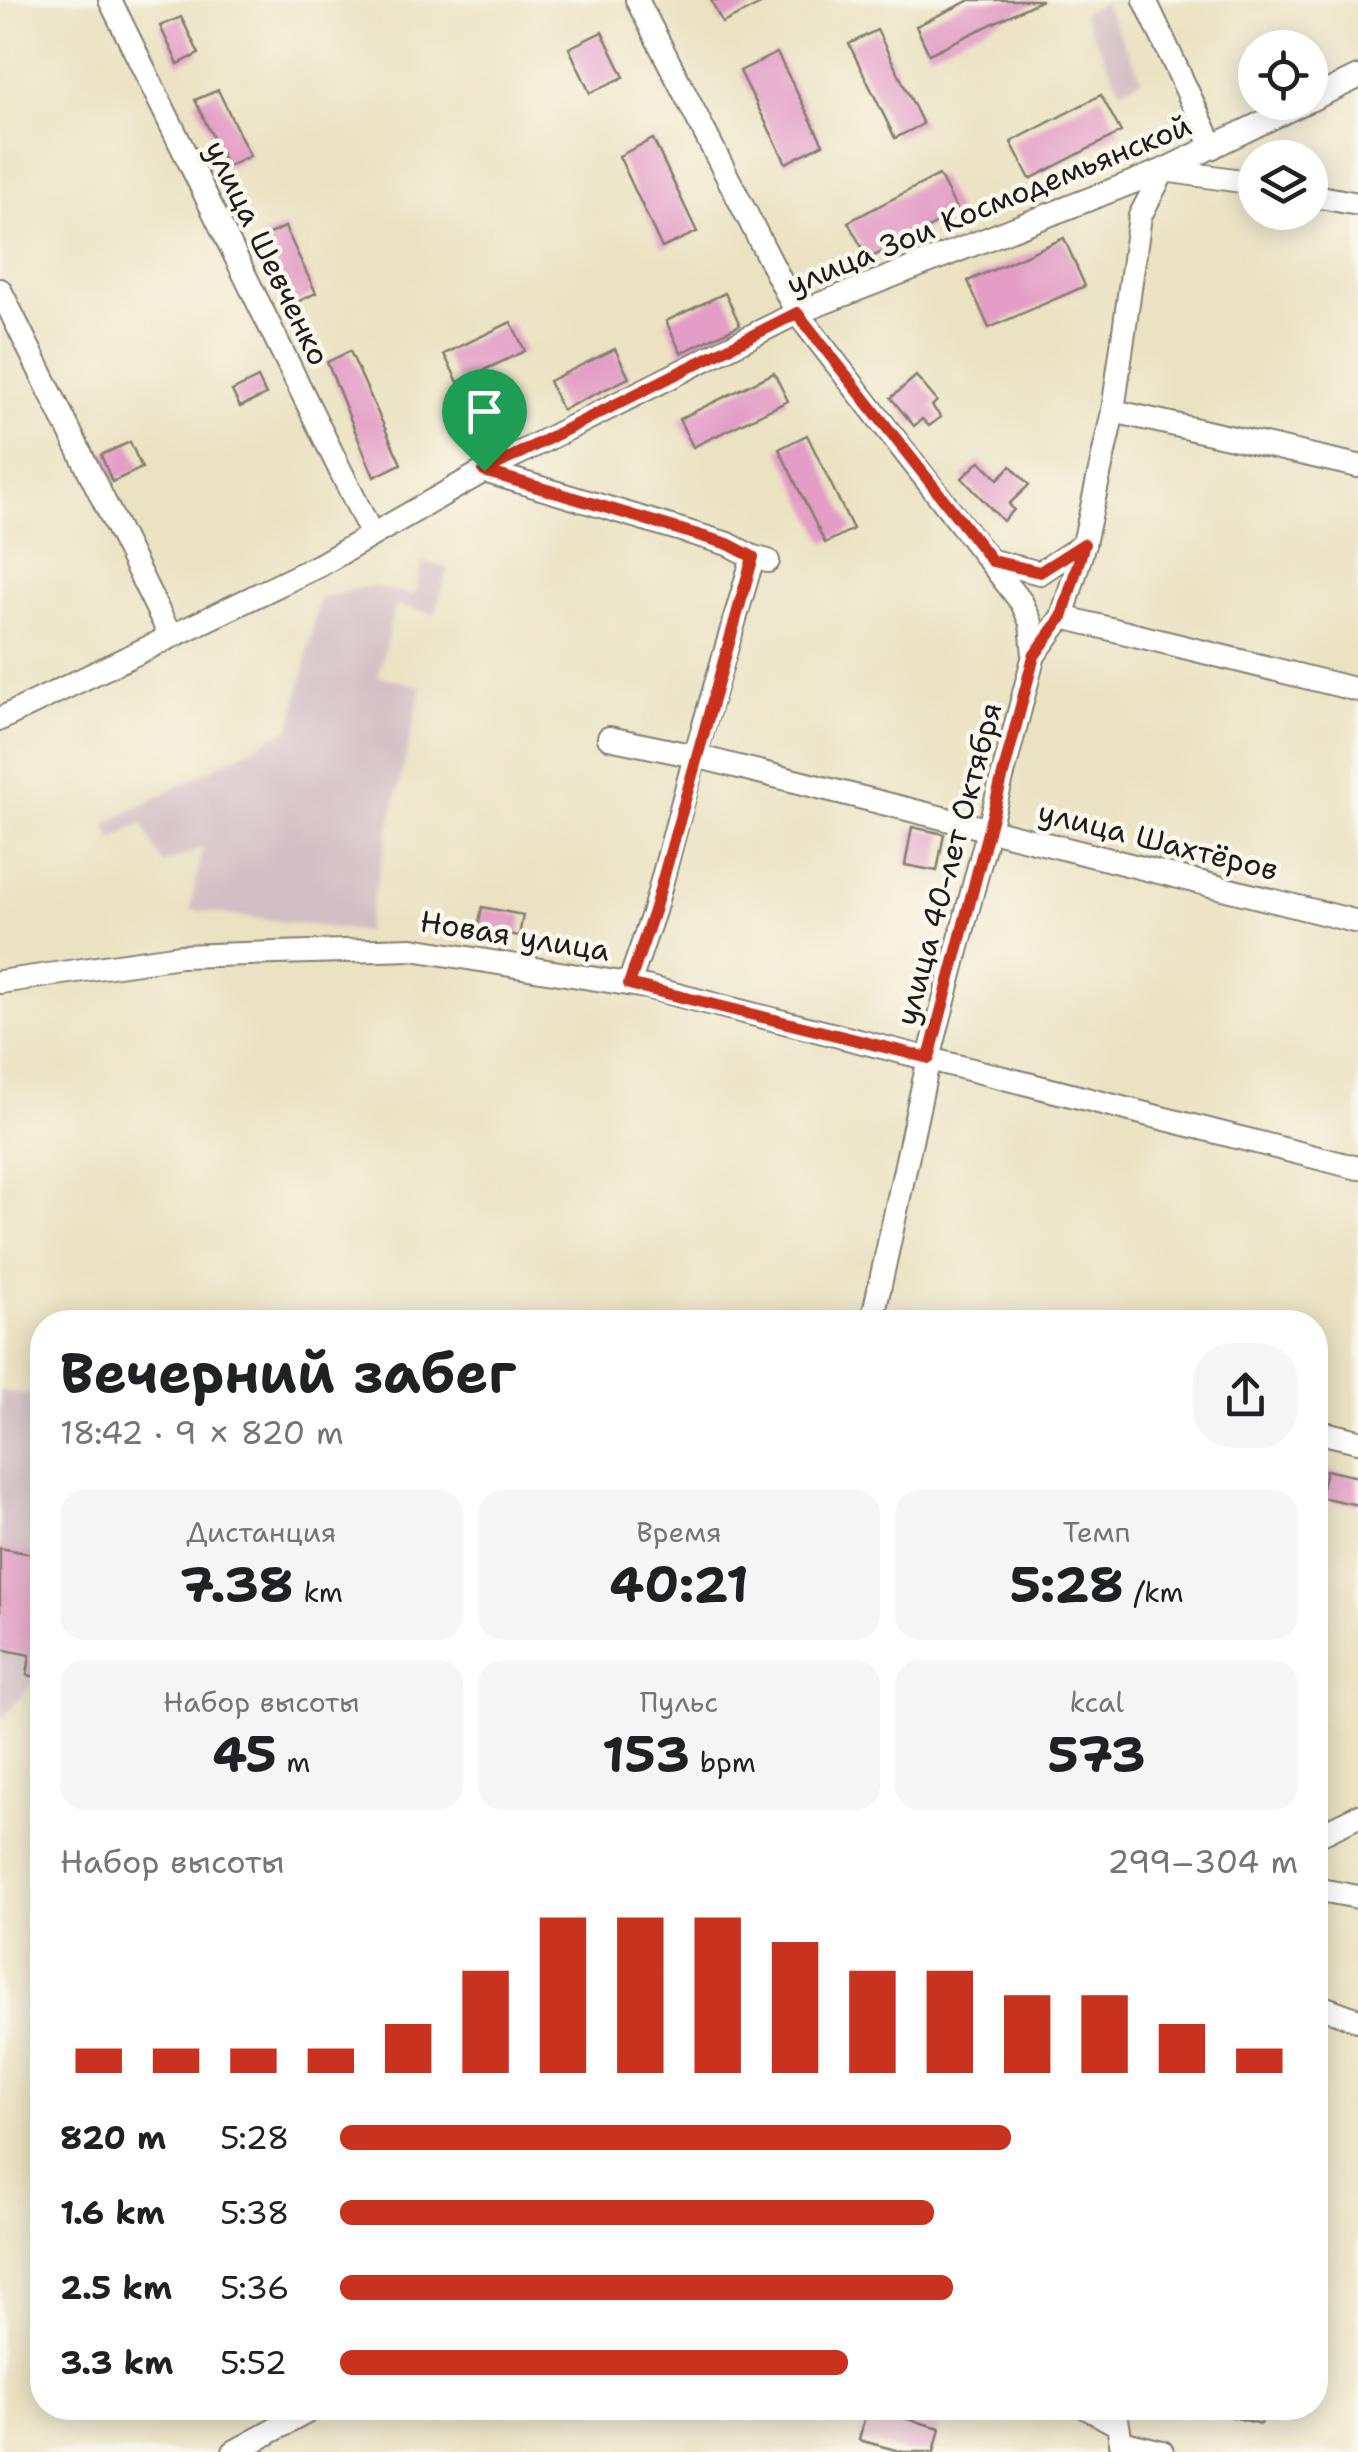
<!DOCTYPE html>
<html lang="ru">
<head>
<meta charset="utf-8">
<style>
	:root { --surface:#fff; --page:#f6f6f6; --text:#202124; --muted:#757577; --accent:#c8321e }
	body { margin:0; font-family:"Shantell Sans",sans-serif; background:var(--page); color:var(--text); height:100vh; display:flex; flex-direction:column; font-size:38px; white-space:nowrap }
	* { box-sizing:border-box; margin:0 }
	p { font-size:32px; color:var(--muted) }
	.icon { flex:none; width:55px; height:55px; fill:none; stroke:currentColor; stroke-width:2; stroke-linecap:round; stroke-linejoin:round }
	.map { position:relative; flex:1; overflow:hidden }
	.panel { position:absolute; left:30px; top:1310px; width:1298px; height:1110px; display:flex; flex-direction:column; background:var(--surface); border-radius:40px; box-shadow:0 5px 25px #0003 }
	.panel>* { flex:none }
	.fabs { position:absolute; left:1238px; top:30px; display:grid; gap:20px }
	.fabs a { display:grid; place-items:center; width:90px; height:90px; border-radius:50%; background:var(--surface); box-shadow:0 5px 25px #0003; font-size:50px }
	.pin { position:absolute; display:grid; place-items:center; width:85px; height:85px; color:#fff; margin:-102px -42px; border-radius:50% 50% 50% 0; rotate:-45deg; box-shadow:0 0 10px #0007 }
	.pin .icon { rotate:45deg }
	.round { display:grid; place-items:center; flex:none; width:105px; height:105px; border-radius:40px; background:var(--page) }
	.headline { display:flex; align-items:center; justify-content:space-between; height:170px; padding:0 30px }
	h1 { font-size:55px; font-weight:700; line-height:75px }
	.stats { display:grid; grid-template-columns:repeat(3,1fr); gap:15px; height:170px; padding:10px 30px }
	.stats div { display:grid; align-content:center; border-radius:25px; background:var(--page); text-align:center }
	.stats b { font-size:50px; font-weight:700 }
	.stats small { font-size:28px; font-weight:400 }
	.stats p { font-size:28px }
	.chart { height:280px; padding:20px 30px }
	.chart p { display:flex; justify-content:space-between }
	.chart svg { width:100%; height:180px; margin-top:10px; stroke:var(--accent); stroke-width:6 }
	ul { padding:0 30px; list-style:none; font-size:32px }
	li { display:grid; grid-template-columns:160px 120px 1fr; align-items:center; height:75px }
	li i { height:25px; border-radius:12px; background:var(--accent) }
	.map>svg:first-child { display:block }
</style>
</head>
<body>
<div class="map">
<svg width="1358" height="2452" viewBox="0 0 1358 2452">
	<rect width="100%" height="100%" fill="#fbf7ec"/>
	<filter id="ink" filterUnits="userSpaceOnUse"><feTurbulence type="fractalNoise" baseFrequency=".01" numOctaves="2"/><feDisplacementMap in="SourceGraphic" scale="20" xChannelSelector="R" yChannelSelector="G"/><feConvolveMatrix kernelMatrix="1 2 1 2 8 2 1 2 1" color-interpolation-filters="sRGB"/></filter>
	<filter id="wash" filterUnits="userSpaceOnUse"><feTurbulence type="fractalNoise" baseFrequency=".0048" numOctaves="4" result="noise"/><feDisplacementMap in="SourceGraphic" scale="40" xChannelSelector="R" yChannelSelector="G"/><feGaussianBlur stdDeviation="2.25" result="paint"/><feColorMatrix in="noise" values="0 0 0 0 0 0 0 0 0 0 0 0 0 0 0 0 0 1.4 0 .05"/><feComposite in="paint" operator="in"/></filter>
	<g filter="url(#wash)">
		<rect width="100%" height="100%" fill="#ebe2c2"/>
		<g fill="#d2bec5">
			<path d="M1104,3L1142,79L1121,90L1082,13Z"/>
			<path d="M423,562L448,568L435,614L395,605L378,676L422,686L365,932L190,910L203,847L163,864L142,823L113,840L106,824L292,727L319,599L369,586L414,595Z"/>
			<path d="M0,1391L42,1396V1683L33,1682L4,1717L0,1716Z"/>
		</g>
		<g id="blocks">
			<g fill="#e39dc6">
				<path d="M711,0H769L722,23Z"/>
				<path d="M970,0H1042L929,54L916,26Z"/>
				<path d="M181,17L199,54L178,64L160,26Z"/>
				<path d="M877,30L923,124L895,138L849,44Z"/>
				<path d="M602,32L624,77L590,93L569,48Z"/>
				<path d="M777,53L823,144L786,163L740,71Z"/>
				<path d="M218,90L250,156L227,167L195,100Z"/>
				<path d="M1101,95L1121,132L1030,179L1011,142Z"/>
				<path d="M653,139L697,232L662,248L619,156Z"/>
				<path d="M939,175L958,212L868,259L848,222Z"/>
				<path d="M285,227L316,293L293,304L262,237Z"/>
				<path d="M1064,238L1085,286L989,328L968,281Z"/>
				<path d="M725,293L740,325L681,353L666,321Z"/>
				<path d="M511,322L525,351L458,382L444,354Z"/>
				<path d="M615,349L629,378L562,410L549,381Z"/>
				<path d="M350,351L401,464L374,477L327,362Z"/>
				<path d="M774,373L788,401L693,447L679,419Z"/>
				<path d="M916,376L937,401L932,406L941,417L929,426L922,419L914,426L891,398Z"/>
				<path d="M258,378L266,395L240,407L232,391Z"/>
				<path d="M807,435L853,529L825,543L779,449Z"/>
				<path d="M130,442L142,468L112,482L101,455Z"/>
				<path d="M980,461L998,479L1011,466L1029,485L1009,504L1014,510L1003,521L962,478Z"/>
				<path d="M912,827L944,834L937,871L905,865Z"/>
				<path d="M482,907L523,915L519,936L478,928Z"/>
				<path d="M1326,1470L1358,1477V1505L1320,1497Z"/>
				<path d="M0,1548L42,1556V1678L27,1675L30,1655L0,1649Z"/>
				<path d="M867,2408L940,2428L934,2452H903L859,2440Z"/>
				<path d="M1217,2408H1265L1261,2424L1216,2413Z"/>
			</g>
		</g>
	</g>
	<g filter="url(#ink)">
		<use href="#blocks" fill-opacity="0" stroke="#847f6f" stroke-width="2.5"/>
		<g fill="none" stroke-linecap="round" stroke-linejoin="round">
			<defs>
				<g id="minor">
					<path d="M110,0L371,533"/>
					<path d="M637,0L797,313L1022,603L1031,623L1034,655L929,1058L872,1322"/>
					<path d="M1145,0L1213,147"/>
					<path d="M1310,100L1358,77"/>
					<path d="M1310,195L1358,204"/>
					<path d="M0,290L170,635"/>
					<path d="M1113,411L1358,466"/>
					<path d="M484,471L728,544L753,557"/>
					<path d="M992,561L1040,573L1084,544"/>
					<path d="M1062,617L1358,690"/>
					<path d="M1034,655L1062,617L1084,544L1113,411L1140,216L1164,170L1255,183"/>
					<path d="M0,719L320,565L484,471L797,313L1164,170L1305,102"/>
					<path d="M609,738L695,756L753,557L768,561"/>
					<path d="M0,982L180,956L412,949L646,987L1358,1168"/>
					<path d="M629,984L654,911L695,756L1358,922"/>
					<path d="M1315,1431L1358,1441"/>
					<path d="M1315,1837L1358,1816"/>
					<path d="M1315,1889L1358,1897"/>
					<path d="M1315,2004L1358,2020"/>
					<path d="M1087,2408L1118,2425L1121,2442"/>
					<path d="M1121,2442L1162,2452"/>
					<path d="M234,2452L314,2408"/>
				</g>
			</defs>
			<use href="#minor" stroke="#847f6f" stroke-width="26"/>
			<use href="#minor" stroke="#fff" stroke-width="22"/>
		</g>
	</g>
	<g fill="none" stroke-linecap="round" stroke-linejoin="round" filter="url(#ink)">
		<defs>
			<path id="route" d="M797,313L992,561L1040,572L1084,544L1062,617L1034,656L929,1058L629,984L654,911L753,557L728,544L484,471Z"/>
		</defs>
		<use href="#route" stroke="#fff" stroke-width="20"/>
		<use href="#route" stroke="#c8321e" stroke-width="12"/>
	</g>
	<g text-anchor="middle" stroke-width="9" stroke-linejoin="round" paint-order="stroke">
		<g font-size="30" fill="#1c1c1c" stroke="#fbf7ec">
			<text transform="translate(989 205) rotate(-22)" y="10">улица Зои Космодемьянской</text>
			<text transform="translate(267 253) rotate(64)" y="10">улица Шевченко</text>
			<text transform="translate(1158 841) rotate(14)" y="10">улица Шахтёров</text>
			<text transform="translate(949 864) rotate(-75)" y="10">улица 40-лет Октября</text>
			<text transform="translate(515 936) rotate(9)" y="10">Новая улица</text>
		</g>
	</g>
</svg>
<div class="fabs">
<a><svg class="icon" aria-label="locate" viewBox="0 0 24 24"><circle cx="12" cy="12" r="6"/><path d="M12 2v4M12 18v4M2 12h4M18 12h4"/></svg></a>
<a><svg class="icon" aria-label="layers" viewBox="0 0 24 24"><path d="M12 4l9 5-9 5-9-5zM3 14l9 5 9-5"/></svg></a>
</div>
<div class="pin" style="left:484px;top:471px;background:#1e9e55"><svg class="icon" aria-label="arrive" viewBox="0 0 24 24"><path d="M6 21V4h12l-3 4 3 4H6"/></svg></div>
<section class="panel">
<div class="headline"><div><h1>Вечерний забег</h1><p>18:42 · 9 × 820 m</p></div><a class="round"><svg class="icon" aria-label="share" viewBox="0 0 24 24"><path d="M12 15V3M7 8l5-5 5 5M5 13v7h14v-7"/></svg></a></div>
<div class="stats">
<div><p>Дистанция</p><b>7.38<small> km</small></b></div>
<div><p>Время</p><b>40:21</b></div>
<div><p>Темп</p><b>5:28<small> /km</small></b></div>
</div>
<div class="stats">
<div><p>Набор высоты</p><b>45<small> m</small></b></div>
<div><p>Пульс</p><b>153<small> bpm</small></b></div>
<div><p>kcal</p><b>573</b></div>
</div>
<div class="chart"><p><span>Набор высоты</span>299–304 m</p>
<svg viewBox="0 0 160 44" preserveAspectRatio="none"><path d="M5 44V38M15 44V38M25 44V38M35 44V38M45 44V32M55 44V19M65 44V6M75 44V6M85 44V6M95 44V12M105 44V19M115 44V19M125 44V25M135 44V25M145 44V32M155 44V38"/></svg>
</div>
<ul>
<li><b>820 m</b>5:28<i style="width:70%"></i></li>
<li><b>1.6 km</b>5:38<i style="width:62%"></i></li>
<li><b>2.5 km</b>5:36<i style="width:64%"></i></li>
<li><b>3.3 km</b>5:52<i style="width:53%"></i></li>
</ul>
</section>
</div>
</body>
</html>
